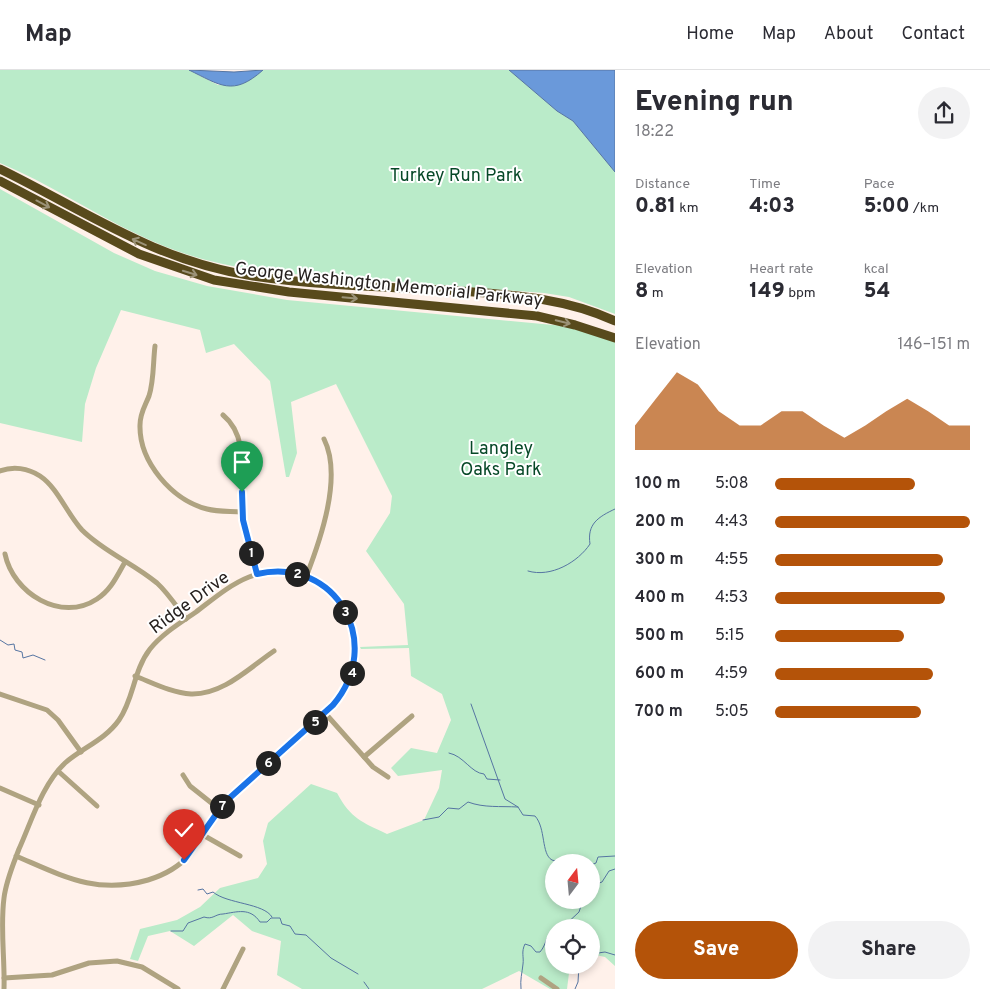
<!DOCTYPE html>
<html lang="en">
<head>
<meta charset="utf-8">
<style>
	:root { --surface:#fff; --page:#f2f2f3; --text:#2b2b33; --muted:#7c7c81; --line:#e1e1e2; --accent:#b45309 }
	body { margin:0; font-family:Overpass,sans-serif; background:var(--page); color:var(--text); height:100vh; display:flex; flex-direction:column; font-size:19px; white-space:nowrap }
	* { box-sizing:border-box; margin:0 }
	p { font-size:16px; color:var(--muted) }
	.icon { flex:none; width:28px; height:28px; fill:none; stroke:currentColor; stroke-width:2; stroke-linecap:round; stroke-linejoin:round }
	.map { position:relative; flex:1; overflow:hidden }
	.drawer { display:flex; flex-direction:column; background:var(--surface); width:375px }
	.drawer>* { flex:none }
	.needle { width:32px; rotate:16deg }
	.buttons { position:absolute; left:545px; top:784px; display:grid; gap:10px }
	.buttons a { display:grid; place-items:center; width:55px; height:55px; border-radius:50%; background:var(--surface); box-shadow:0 2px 8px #0003; font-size:25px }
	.pin { position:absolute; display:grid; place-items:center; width:42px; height:42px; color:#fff; margin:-51px -21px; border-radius:50% 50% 50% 0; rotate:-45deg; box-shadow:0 0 5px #0007 }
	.pin .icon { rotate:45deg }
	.km { position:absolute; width:25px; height:25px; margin:-12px; border-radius:50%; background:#222; color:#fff; font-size:14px; line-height:25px; text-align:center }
	.round { display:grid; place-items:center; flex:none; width:52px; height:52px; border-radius:26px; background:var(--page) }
	.summary { display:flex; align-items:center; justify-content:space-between; height:85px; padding:0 20px }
	h1 { font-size:28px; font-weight:800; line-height:38px }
	.stats { display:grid; grid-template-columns:repeat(3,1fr); gap:8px; height:85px; padding:5px 20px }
	.stats div { display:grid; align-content:center }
	.stats b { font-size:21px; font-weight:800 }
	.stats small { font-size:14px; font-weight:400 }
	.stats p { font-size:14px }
	.chart { height:140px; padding:10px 20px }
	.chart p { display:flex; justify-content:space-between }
	.chart svg { width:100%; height:90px; margin-top:5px; fill:var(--accent); opacity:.7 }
	.cta { display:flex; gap:10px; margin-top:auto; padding:10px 20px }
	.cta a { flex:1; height:58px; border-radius:30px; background:var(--accent); color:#fff; font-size:20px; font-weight:800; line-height:58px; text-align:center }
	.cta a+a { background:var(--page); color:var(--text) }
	ul { padding:0 20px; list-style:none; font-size:16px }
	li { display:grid; grid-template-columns:80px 60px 1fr; align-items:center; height:38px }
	li i { height:12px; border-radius:6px; background:var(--accent) }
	header { display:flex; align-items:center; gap:30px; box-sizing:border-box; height:70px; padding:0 25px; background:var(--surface); border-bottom:1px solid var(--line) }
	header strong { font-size:24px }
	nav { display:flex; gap:28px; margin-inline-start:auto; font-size:18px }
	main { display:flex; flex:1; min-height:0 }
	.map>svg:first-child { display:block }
</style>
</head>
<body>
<header>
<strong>Map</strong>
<nav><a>Home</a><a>Map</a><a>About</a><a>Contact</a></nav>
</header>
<main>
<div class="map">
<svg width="615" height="919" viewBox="0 0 615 919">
	<rect width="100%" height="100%" fill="#fff1ea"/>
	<g fill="#baebc9" fill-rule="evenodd">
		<path d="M0,0H189L218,15L247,11L263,0H509L557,41L573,51L615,102V244L569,227L544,223L267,202C223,196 179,185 139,165C92,143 48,113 0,93Z"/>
		<path d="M0,119L114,183L155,201L207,216L287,230L564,256L615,271V896L605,887L591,884V858H554V895H570L567,919H550L519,901L482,919H302L277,905L281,871L252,861L233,845L194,876L170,861L148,866L138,891L130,889L140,859L177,850L200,837L220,818L258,808L267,794L263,771L268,753L311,714L337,723C351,749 362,752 387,764L424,750L439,718L442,700L398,706L391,698L411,678L437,683L451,650L442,624L411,606L409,578L361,579L360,577L408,575L404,534L366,481L390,443L392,426L336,314L291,332L297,383L289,407H286L270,311L267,308L234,274L206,283L200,260L121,240L96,298L85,334L82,372L0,353ZM554,792H591V830H554Z"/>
	</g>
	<g fill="#6a99da" stroke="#5675a2">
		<path d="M189,0L234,2L263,0C233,27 220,15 189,0Z"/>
		<path d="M509,0H615V102L573,51L557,41Z"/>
	</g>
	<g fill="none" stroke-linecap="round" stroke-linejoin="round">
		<g stroke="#5675a2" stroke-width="1">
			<path d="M528,501C551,508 578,492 590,474C587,454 598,447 615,439"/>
			<path d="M0,570L8,575L14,574L15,580L22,582L23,588L33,585L45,590"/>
			<path d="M471,634L505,729L518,737L523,745L535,746C546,758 541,784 552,790C554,791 557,791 559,792"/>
			<path d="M449,683C464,686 471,703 484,704L487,709L500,710"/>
			<path d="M423,750L439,747L448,738L459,739L468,732C484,738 500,736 518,737"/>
			<path d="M591,795L596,793L598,787L615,786"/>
			<path d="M591,816L602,812L609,801L615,799"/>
			<path d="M198,820L203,819L207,824L213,822C227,834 264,833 272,847"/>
			<path d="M562,858L579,842L583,830"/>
			<path d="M171,861H183L188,853L204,847C213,850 215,844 223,844C237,842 250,837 260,852H267L271,848H280L282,854L290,856L295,864L306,865L331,888L358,904"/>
			<path d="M591,884L605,882L615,885"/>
			<path d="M364,912L369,919"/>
			<path d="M521,919C520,909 522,904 523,894C524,887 521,882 525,874L531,876L536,882H540C547,874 545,866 554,860"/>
			<path d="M575,919L578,912L579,895"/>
		</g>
		<g stroke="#afa381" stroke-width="5">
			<path d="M155,276C153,292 154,311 149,326C145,336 140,343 140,355C139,392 172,430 207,439C218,442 230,441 242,442"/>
			<path d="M223,345C252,369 238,412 242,444C245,465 251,485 257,504"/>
			<path d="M0,401C13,396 28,398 40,406C58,418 67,444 82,460C104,482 133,493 157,513C168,523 177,537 186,549"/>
			<path d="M5,484C13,523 61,553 97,529C111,520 117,506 125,492"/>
			<path d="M306,507C320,471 343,407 324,369"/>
			<path d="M135,606C153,613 172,623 191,624C223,625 249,598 274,581"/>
			<path d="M0,624L47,640L58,650L81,682"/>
			<path d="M325,643L373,697L388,707"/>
			<path d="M364,687L412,646"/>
			<path d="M58,701L97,736"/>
			<path d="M183,705L190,716L219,739"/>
			<path d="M0,718L39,735"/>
			<path d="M203,765L240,786"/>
			<path d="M4,908L52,905L89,893L117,891L142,897L178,919"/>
			<path d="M541,908L557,919"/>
			<path d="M4,919C5,889 0,858 4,828C6,811 13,795 19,779C32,750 42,715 65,693C82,678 105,670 119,650C134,629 133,601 150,579C162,564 180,553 196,542C212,530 229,515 249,507C285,493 327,509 346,543C358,566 359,595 346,618C336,635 320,648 305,660C278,684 250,707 225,733C210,748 203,769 189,785C178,798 164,805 148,810C96,825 63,806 16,786"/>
			<path d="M223,919L243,879"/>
		</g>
		<g stroke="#584a1c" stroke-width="9">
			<path d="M0,99C86,141 155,191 253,206C321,216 391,217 460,221C513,225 566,228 615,251"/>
			<path d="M0,111L139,184L214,210L289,222L537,246L575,255L615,268"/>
		</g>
	</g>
	<defs><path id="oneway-shaft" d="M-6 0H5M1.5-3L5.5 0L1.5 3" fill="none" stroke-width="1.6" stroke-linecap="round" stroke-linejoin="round" transform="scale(1.25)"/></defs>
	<g stroke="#9b9277">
		<use href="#oneway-shaft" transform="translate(43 134) rotate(28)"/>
		<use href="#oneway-shaft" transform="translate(139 172) rotate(-156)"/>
		<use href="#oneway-shaft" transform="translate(190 203) rotate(17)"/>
		<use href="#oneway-shaft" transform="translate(350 228) rotate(5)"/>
		<use href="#oneway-shaft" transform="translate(563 252) rotate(14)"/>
	</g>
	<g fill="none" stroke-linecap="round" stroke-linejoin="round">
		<defs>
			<path id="route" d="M184,790L224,733L333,635C385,574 337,486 257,504L243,450L242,422"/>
		</defs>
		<use href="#route" stroke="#fff" stroke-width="10"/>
		<use href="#route" stroke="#1a73e8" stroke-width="6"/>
	</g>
	<g text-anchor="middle" stroke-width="4" stroke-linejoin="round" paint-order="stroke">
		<g font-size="18" fill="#064827" stroke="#fff">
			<text x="456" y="111">Turkey Run Park</text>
			<text x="501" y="384">Langley<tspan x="501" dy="21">Oaks Park</tspan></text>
		</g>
		<g font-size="18" fill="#26211f" stroke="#fff">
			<text transform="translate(389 214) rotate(6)" y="6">George Washington Memorial Parkway</text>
			<text transform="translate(189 532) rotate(-36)" y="6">Ridge Drive</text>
		</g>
	</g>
</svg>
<div class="buttons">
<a><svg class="needle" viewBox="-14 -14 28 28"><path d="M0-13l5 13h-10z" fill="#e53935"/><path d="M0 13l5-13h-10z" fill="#7c7c81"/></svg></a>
<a><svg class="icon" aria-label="locate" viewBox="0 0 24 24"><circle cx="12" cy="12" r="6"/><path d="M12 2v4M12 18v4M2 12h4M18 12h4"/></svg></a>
</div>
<div class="pin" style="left:242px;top:422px;background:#1e9e55"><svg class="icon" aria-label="arrive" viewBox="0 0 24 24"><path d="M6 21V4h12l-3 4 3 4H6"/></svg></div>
<div class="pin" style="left:184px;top:790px;background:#d93025"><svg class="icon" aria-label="check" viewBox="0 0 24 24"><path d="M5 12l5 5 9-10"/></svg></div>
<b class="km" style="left:251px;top:483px">1</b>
<b class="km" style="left:297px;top:504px">2</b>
<b class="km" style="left:345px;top:542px">3</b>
<b class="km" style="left:352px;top:603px">4</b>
<b class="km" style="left:315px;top:652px">5</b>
<b class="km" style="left:268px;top:693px">6</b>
<b class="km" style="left:222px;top:736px">7</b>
</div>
<section class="drawer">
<div class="summary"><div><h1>Evening run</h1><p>18:22</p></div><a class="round"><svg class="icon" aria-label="share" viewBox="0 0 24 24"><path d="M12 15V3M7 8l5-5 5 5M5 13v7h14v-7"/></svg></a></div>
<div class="stats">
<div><p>Distance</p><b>0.81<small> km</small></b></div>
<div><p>Time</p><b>4:03</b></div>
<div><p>Pace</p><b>5:00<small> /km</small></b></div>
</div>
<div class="stats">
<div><p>Elevation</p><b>8<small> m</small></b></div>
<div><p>Heart rate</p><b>149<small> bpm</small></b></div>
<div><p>kcal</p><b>54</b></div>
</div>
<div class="chart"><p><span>Elevation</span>146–151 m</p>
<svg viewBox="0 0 160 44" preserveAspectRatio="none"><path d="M0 44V32L10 19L20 6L30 12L40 25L50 32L60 32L70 25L80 25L90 32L100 38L110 32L120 25L130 19L140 25L150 32L160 32V44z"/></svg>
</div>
<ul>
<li><b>100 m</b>5:08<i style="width:72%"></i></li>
<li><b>200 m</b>4:43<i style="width:100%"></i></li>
<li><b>300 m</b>4:55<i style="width:86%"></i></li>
<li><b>400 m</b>4:53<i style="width:87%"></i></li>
<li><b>500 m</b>5:15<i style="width:66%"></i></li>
<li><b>600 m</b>4:59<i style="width:81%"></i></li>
<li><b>700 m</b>5:05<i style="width:75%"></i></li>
</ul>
<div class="cta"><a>Save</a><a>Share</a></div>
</section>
</main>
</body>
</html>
